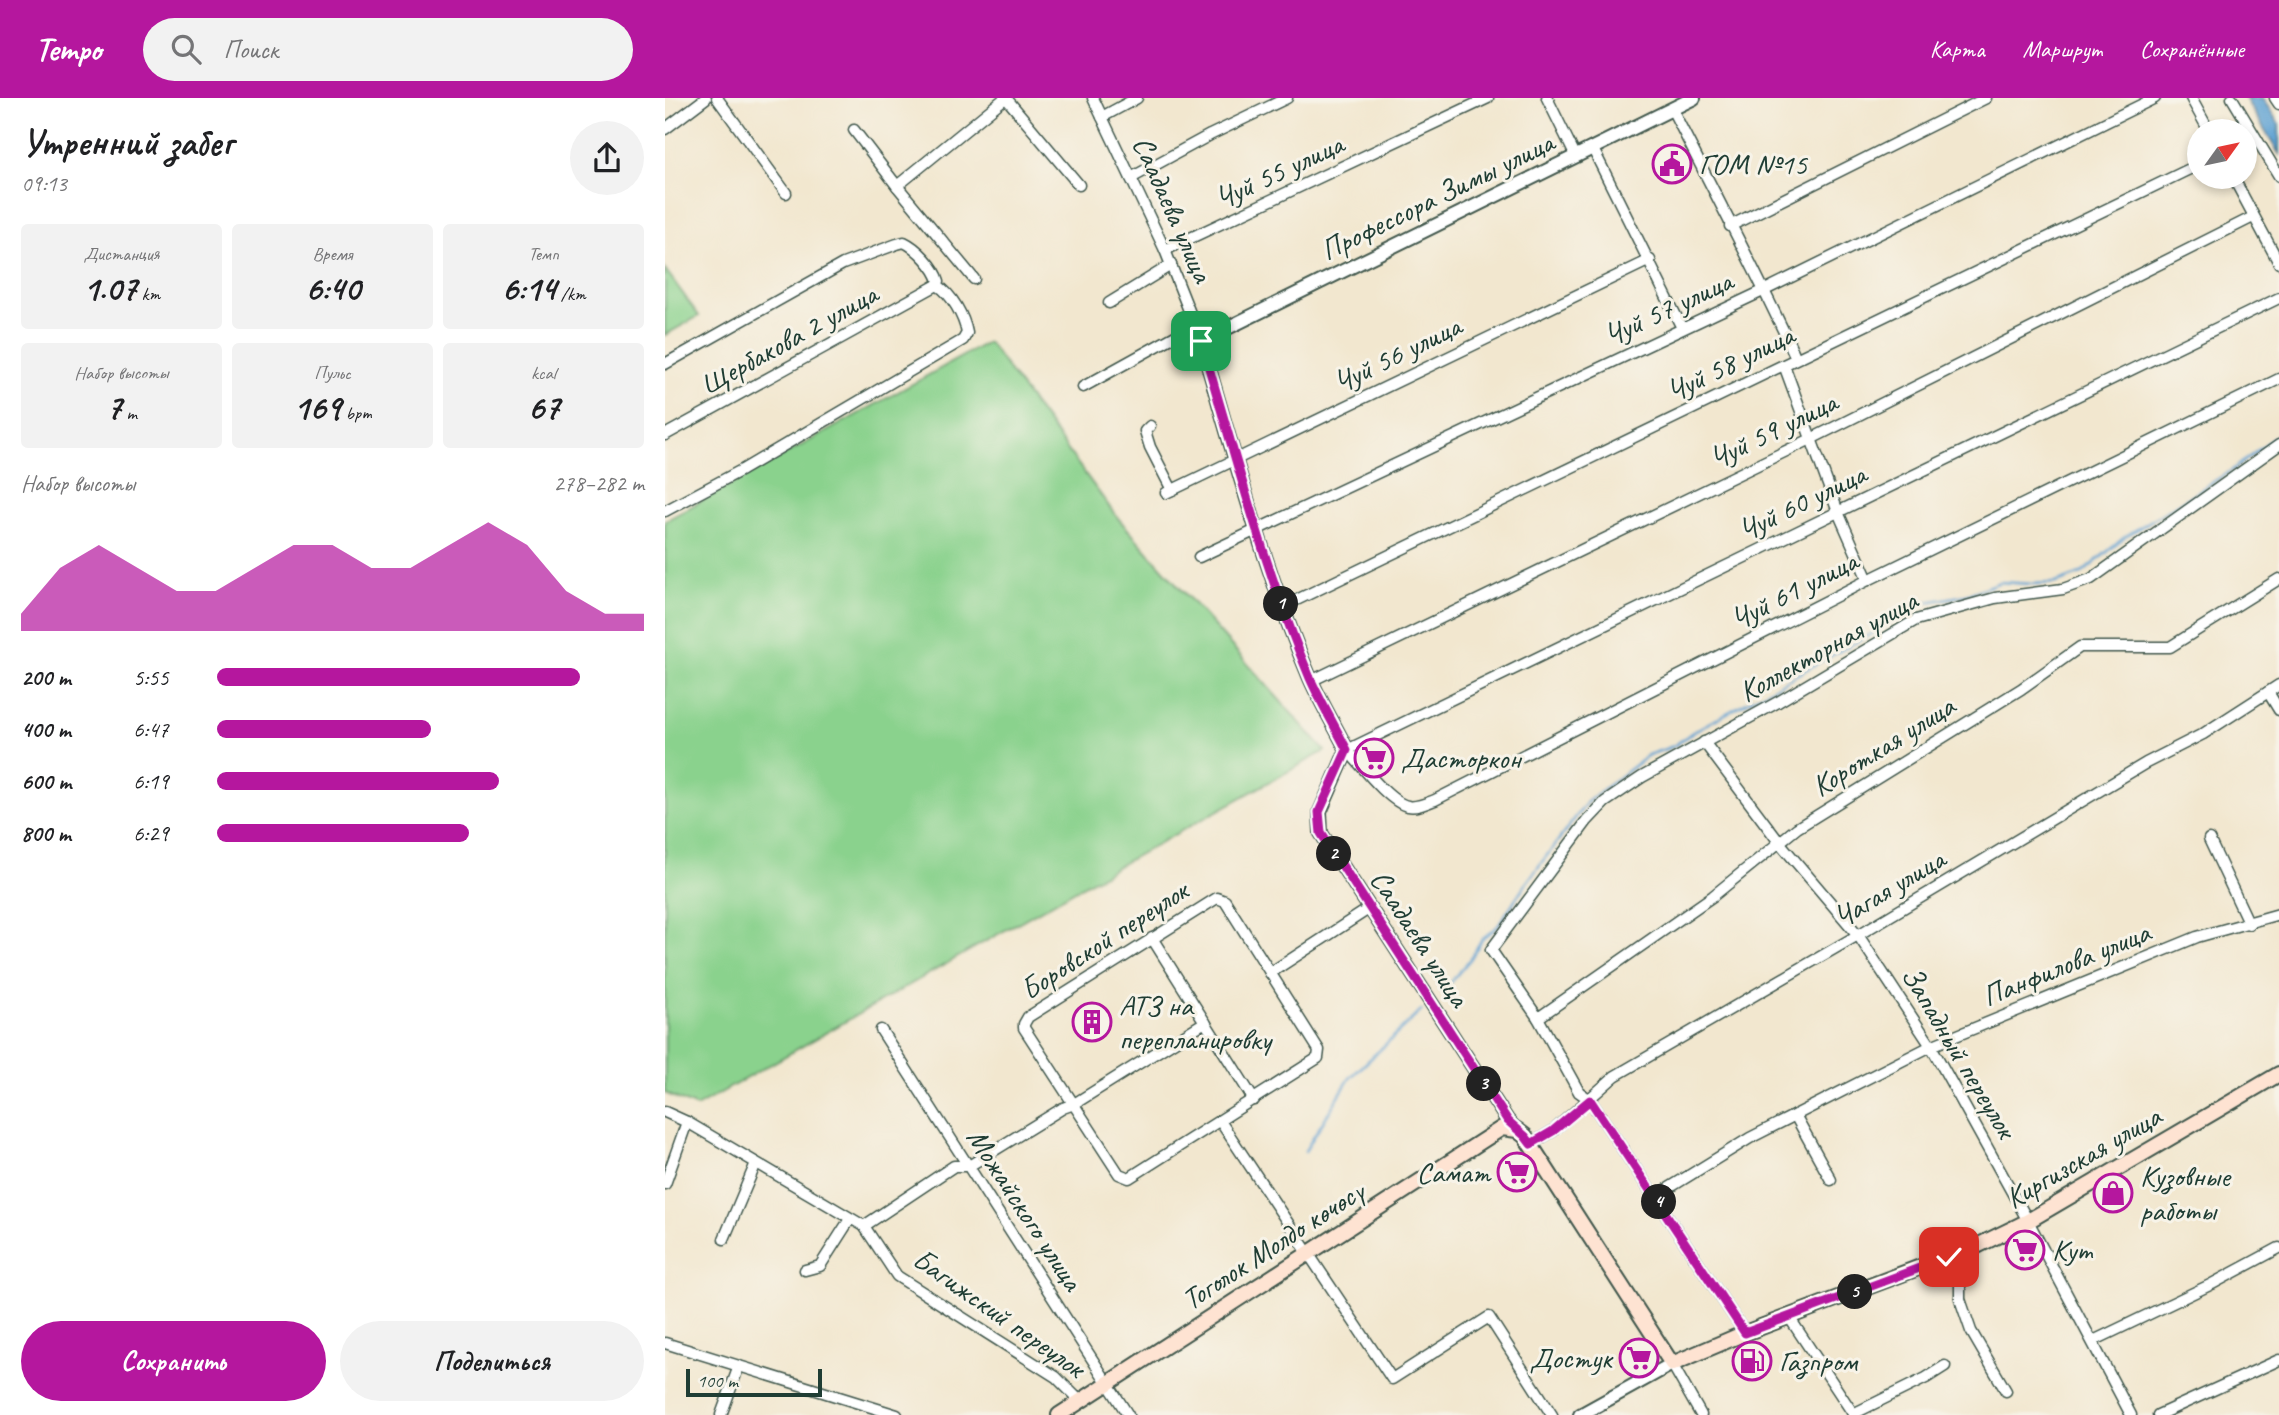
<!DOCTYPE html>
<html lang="ru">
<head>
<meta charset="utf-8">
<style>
	:root { --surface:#fff; --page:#f2f2f2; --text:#202124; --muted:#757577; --accent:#b5179e }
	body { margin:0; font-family:Caveat,sans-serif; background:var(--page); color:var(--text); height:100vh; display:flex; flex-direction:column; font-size:26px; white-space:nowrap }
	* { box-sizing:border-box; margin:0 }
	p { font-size:23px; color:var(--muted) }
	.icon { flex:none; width:38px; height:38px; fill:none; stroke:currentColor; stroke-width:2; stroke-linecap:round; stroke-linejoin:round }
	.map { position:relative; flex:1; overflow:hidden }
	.drawer { display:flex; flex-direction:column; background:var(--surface); width:665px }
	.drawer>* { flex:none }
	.needle { width:46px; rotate:57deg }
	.controls { position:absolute; left:1522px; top:21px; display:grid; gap:14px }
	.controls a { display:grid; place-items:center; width:70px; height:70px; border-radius:50%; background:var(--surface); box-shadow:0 4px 10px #0003; font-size:35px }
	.scale { position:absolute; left:21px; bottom:18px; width:136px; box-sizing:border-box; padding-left:7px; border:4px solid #1f3d34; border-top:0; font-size:19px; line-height:24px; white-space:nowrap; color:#1f3d34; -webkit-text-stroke:5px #f7f3e8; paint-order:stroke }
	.pin { position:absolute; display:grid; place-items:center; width:60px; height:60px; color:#fff; margin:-30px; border-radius:14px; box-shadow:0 4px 10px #0006 }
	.km { position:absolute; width:35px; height:35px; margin:-18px; border-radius:50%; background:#222; color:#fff; font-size:19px; line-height:35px; text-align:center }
	.round { display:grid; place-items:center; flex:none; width:74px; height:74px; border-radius:37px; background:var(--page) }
	.head { display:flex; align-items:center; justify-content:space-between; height:119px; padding:0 21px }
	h1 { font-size:38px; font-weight:700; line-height:52px }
	.figures { display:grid; grid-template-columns:repeat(3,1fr); gap:10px; height:119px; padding:7px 21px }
	.figures div { display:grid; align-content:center; border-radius:7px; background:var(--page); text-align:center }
	.figures b { font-size:35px; font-weight:700 }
	.figures small { font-size:19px; font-weight:400 }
	.figures p { font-size:19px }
	.chart { height:196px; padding:14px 21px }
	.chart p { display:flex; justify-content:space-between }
	.chart svg { width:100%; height:126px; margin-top:7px; fill:var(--accent); opacity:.7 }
	.primary-button { display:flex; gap:14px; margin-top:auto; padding:14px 21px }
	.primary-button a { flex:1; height:80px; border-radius:42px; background:var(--accent); color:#fff; font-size:28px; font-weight:700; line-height:80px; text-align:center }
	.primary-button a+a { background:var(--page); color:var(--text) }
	ul { padding:0 21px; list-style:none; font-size:23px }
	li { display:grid; grid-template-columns:112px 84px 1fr; align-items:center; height:52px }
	li i { height:18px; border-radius:9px; background:var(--accent) }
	header { display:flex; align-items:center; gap:42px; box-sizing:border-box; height:98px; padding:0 35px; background:var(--accent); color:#fff }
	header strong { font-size:33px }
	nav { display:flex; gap:38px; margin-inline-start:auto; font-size:24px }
	.search { width:490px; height:63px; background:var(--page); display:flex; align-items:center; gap:18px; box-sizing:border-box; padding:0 24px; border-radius:38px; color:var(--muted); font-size:26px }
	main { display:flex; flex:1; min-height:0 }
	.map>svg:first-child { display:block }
</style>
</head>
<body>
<header>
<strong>Tempo</strong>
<div class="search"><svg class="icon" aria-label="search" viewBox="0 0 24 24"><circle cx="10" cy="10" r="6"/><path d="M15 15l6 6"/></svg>Поиск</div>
<nav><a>Карта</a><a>Маршрут</a><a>Сохранённые</a></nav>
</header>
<main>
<section class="drawer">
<div class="head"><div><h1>Утренний забег</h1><p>09:13</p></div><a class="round"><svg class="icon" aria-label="share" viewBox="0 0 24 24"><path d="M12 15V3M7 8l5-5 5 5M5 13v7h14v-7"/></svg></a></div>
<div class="figures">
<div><p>Дистанция</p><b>1.07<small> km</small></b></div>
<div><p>Время</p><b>6:40</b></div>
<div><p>Темп</p><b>6:14<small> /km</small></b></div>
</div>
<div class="figures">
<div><p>Набор высоты</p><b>7<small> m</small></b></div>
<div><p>Пульс</p><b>169<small> bpm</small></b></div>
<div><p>kcal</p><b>67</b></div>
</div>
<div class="chart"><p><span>Набор высоты</span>278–282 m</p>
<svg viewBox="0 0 160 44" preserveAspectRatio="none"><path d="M0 44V38L10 22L20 14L30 22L40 30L50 30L60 22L70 14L80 14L90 22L100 22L110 14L120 6L130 14L140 30L150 38L160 38V44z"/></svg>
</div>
<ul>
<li><b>200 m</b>5:55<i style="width:85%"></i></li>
<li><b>400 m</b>6:47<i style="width:50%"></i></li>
<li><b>600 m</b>6:19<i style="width:66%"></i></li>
<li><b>800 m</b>6:29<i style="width:59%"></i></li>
</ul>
<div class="primary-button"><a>Сохранить</a><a>Поделиться</a></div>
</section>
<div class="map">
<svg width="1614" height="1317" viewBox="0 0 1614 1317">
	<rect width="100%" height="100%" fill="#f7f3e8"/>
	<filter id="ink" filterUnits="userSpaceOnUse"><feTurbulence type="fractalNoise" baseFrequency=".0143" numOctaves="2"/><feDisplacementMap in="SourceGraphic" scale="14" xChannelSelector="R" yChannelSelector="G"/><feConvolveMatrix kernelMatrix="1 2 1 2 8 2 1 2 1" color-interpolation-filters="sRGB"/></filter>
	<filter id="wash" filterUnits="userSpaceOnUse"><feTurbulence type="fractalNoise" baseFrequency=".00686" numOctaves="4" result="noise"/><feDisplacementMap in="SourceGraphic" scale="28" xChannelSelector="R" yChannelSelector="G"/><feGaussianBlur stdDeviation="1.57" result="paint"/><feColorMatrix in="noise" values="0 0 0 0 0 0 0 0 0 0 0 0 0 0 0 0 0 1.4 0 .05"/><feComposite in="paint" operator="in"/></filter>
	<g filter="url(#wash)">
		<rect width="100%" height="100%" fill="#f2e7cf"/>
		<g fill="#8ad28d" stroke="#548860" stroke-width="2">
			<path d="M0,171L34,218L0,237Z"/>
			<path d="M323,244L452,419L660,653L426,783L31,1009L0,995V423Z"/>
		</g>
		<path fill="#5fa2d3" stroke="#3f7084" stroke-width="2" d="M1580,0H1597L1614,26V56Z"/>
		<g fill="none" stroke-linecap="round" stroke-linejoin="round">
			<g stroke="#5fa2d3" stroke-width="2.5">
				<path d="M777,894L806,860L817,841L833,828L859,788L923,703L983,657L1009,648L1029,633L1210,534L1245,510L1262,504L1301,497L1335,484L1367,486L1391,485L1416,476L1461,438L1569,371L1614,336"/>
				<path d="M640,1053L685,980L757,912"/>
			</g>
		</g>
	</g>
	<g filter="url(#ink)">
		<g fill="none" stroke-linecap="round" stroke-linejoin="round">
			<defs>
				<g id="minor">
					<path d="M52,0L121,95"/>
					<path d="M341,0L414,87"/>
					<path d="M428,0L500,152L536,243"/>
					<path d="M882,0L911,59"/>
					<path d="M1526,0L1544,33"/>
					<path d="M1567,0L1614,78"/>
					<path d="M1610,0L1614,6"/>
					<path d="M1007,11C1049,94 1093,176 1131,260"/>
					<path d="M437,19L472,0"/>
					<path d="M0,31L41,0"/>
					<path d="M189,32L232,88L309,181"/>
					<path d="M928,51L1017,230"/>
					<path d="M1568,79L1614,165"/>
					<path d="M466,80L545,37L622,0"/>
					<path d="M232,88L340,0"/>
					<path d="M1065,128L1321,0"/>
					<path d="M500,152L823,0"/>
					<path d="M1614,200L682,652C695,666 725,705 743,708C751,710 762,705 770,702L1203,482L1614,281"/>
					<path d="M444,205L506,167"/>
					<path d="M0,266L178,166L232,146L239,144C252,150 270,169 274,183L272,187"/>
					<path d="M1119,267L1173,414L1203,482"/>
					<path d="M418,289L530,227"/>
					<path d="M485,328L480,333L485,349L507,392"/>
					<path d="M0,337L272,187"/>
					<path d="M501,395L985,162"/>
					<path d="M0,413L77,372L298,242L302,235C299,219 287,196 272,187"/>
					<path d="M534,459L1100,192L1490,0"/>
					<path d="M617,509L1535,66"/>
					<path d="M646,583L1146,341L1588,119"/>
					<path d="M1603,594L1614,612"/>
					<path d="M1039,644L1114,744L1193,837L1266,948L1363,1123L1466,1317"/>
					<path d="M1544,741L1584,826"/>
					<path d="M552,800L560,803L654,952L653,960L464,1080L454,1076L359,930V926L363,919Z"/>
					<path d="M487,840L589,1002"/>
					<path d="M605,875L705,810"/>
					<path d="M873,920L1048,798L1132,730L1356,591L1415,549H1505L1614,481"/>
					<path d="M216,932L463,1317"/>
					<path d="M0,1014L22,1024L199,1128L232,1178L391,1279L415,1303"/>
					<path d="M1130,1017L1166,1082"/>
					<path d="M555,1023L727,1281L824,1219L887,1317"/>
					<path d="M866,1046L888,1033L950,978L1193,837L1481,665L1538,636L1614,587"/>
					<path d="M0,1086L22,1024"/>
					<path d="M991,1098L1085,1040L1266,948L1532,839L1614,816"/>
					<path d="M199,1128L289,1068H304L398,1010L409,1006L540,924"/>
					<path d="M59,1141L91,1065"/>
					<path d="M1284,1159L1295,1185V1201L1306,1233L1341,1293"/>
					<path d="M140,1172L155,1168L185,1121"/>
					<path d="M1124,1219L1189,1317"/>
					<path d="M1080,1235L925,1002L914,994L873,920L826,852L922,723L940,704L977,679L1113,604L1251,522L1330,500L1398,491L1426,481L1614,347"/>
					<path d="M1428,1243L1547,1186L1614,1150"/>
					<path d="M0,1245L232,1317"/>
					<path d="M1007,1266L1036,1317"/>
					<path d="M1188,1316L1261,1280L1280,1268"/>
					<path d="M56,1317L74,1268"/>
					<path d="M1493,1317L1614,1262"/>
				</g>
				<g id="tertiary">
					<path d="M852,1032L843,1023L656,735L655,714L682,652C670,628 656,605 645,580C599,471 569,356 536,243L1029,0"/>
					<path d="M915,1317L1007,1266"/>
				</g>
				<path id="secondary" d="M394,1317L837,1030L852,1032L860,1038L1007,1266L1080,1235L1314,1147L1363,1123L1614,976"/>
			</defs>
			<use href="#minor" stroke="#3f564b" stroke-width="13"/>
			<use href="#tertiary" stroke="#3f564b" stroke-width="16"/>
			<use href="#secondary" stroke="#3f564b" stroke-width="18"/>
			<use href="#minor" stroke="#fff" stroke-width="10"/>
			<use href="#tertiary" stroke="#fff" stroke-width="12"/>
			<use href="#secondary" stroke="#fee3d2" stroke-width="14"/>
		</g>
	</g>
	<g fill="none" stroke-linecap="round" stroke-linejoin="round" filter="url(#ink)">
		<defs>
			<path id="route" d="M536,243C570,356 599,471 645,580C656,605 670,628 682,652L654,714L656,735L843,1023L860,1038L866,1046L888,1033L925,1002L1080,1235L1284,1159"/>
		</defs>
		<use href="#route" stroke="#fff" stroke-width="14"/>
		<use href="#route" stroke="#b5179e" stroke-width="9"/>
	</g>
	<defs>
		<symbol id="civic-ring" viewBox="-11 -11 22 22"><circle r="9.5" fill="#f7f3e8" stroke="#b5179e" stroke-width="1.5"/><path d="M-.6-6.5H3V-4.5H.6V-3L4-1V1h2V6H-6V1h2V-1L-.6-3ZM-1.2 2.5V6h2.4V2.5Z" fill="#b5179e"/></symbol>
		<symbol id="supermarket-ring" viewBox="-11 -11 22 22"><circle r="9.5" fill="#f7f3e8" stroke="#b5179e" stroke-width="1.5"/><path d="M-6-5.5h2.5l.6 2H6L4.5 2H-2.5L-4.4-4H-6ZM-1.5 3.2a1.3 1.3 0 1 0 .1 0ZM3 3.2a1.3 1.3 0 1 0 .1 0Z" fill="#b5179e"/></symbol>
		<symbol id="building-ring" viewBox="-11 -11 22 22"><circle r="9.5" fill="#f7f3e8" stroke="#b5179e" stroke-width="1.5"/><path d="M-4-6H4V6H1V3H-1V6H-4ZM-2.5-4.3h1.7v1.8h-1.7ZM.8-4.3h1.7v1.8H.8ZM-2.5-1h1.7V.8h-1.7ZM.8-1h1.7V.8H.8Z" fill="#b5179e"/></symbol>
		<symbol id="shop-ring" viewBox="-11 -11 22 22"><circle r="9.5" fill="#f7f3e8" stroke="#b5179e" stroke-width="1.5"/><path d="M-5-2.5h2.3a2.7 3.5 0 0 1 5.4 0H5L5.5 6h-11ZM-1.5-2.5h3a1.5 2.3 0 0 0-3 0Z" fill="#b5179e"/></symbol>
		<symbol id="fuel-ring" viewBox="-11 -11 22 22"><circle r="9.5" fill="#f7f3e8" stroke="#b5179e" stroke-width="1.5"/><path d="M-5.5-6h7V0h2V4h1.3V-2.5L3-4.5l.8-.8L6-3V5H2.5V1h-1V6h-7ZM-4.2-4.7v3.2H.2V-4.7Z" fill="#b5179e"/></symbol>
	</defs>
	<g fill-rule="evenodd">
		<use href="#civic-ring" x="985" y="44" width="44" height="44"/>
		<use href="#supermarket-ring" x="687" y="638" width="44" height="44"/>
		<use href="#building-ring" x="405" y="902" width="44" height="44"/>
		<use href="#supermarket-ring" x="830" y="1052" width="44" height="44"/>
		<use href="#shop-ring" x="1426" y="1073" width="44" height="44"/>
		<use href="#supermarket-ring" x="1338" y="1130" width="44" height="44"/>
		<use href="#supermarket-ring" x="952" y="1238" width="44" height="44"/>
		<use href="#fuel-ring" x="1065" y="1241" width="44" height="44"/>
	</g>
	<g text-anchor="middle" stroke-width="6" stroke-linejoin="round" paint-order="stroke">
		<g font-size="30" fill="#1f3d34" stroke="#f7f3e8" text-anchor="start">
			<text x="1034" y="76">ГОМ №15</text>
			<text x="736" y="670">Дасторкон</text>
			<text x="454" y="917">АТЗ на<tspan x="454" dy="34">перепланировку</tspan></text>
			<text x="825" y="1084" text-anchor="end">Самат</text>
			<text x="1475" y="1088">Кузовные<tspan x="1475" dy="34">работы</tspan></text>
			<text x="1387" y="1162">Кут</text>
			<text x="947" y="1270" text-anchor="end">Достук</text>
			<text x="1114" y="1273">Газпром</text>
		</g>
		<g font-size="30" fill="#1f3d34" stroke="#f7f3e8">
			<text transform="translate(614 73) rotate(-25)" y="10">Чуй 55 улица</text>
			<text transform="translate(772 98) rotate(-26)" y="10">Профессора Зимы улица</text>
			<text transform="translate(508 111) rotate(66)" y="10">Саадаева улица</text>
			<text transform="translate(1003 210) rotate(-25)" y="10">Чуй 57 улица</text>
			<text transform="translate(124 241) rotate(-29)" y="10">Щербакова 2 улица</text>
			<text transform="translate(732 256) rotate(-26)" y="10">Чуй 56 улица</text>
			<text transform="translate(1065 265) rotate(-26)" y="10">Чуй 58 улица</text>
			<text transform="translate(1108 332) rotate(-26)" y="10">Чуй 59 улица</text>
			<text transform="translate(1137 404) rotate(-26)" y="10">Чуй 60 улица</text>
			<text transform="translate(1129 492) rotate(-27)" y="10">Чуй 61 улица</text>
			<text transform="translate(1163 548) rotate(-29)" y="10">Коллекторная улица</text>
			<text transform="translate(1218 648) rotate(-32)" y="10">Короткая улица</text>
			<text transform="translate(1224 790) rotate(-31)" y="10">Чагая улица</text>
			<text transform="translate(755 840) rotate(57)" y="10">Саадаева улица</text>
			<text transform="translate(439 842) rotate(-33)" y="10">Боровской переулок</text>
			<text transform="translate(1401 866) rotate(-22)" y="10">Панфилова улица</text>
			<text transform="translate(1294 954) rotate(59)" y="10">Западный переулок</text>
			<text transform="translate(1418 1059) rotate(-30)" y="10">Киргизская улица</text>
			<text transform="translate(360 1111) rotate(57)" y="10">Можайского улица</text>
			<text transform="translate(608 1147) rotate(-33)" y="10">Тоголок Молдо көчөсү</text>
			<text transform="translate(334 1215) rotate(35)" y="10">Багижский переулок</text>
		</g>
	</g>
</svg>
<div class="controls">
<a><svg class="needle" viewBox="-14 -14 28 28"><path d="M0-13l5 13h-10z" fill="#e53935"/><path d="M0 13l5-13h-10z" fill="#757577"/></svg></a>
</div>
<div class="scale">100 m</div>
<div class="pin" style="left:536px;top:243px;background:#1e9e55"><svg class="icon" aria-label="arrive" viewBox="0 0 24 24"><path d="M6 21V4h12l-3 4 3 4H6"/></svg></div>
<div class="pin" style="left:1284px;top:1159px;background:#d93025"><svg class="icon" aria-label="check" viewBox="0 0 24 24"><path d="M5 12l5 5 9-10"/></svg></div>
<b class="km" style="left:616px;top:506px">1</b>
<b class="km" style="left:669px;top:756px">2</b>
<b class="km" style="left:819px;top:986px">3</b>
<b class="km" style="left:994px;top:1104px">4</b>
<b class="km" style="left:1190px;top:1194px">5</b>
</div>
</main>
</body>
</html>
